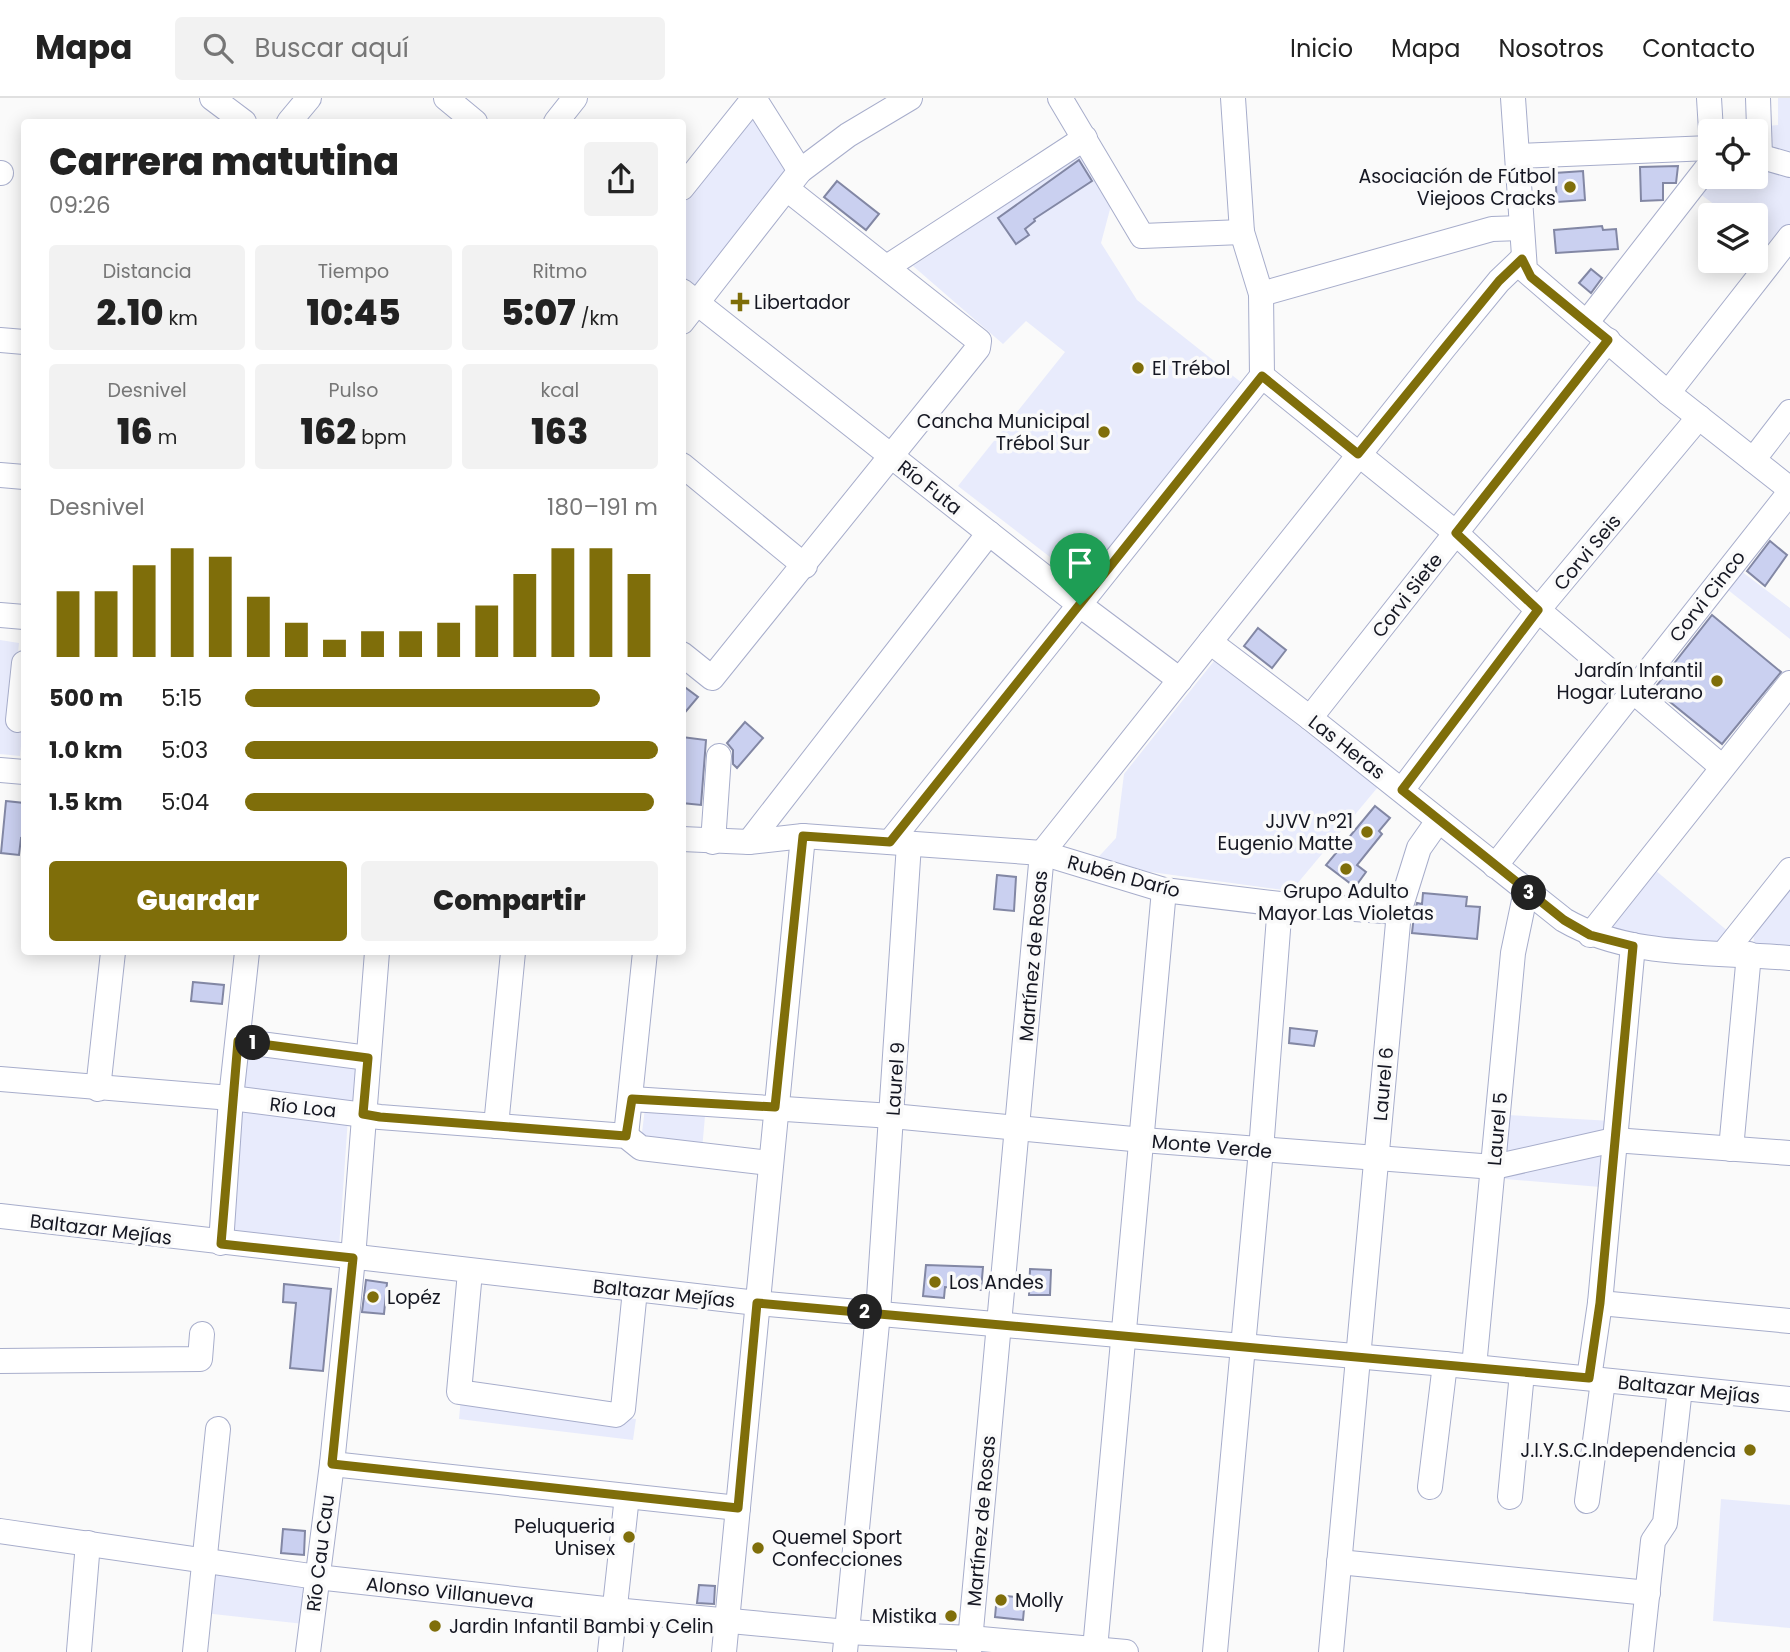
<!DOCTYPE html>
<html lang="es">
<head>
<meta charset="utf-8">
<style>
	:root { --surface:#fff; --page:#f2f2f2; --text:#222; --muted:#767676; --line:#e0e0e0; --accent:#7f6e0a }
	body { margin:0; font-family:Poppins,sans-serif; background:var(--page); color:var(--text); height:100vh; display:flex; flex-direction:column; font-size:26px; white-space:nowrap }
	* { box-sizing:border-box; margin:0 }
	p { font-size:23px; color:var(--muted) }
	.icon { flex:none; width:38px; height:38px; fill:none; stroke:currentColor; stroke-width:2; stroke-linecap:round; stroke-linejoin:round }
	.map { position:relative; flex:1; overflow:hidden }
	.sheet { position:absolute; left:21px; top:21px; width:665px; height:836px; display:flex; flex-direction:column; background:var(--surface); border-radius:7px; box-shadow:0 4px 18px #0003 }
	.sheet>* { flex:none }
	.controls { position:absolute; left:1698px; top:21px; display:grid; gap:14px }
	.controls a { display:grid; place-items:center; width:70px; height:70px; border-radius:7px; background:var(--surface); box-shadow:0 4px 18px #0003; font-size:35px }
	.pin { position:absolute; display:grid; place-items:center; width:60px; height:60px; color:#fff; margin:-72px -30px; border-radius:50% 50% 50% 0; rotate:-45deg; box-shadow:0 0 7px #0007 }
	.pin .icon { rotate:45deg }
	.km { position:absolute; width:35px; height:35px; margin:-18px; border-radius:50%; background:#222; color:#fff; font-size:19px; line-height:35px; text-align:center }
	.round { display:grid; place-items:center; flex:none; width:74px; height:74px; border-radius:7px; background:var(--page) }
	.summary { display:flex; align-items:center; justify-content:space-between; height:119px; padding:0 28px }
	h1 { font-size:38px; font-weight:800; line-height:52px }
	.metrics { display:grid; grid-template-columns:repeat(3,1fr); gap:10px; height:119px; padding:7px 28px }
	.metrics div { display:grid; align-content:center; border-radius:7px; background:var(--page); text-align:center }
	.metrics b { font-size:35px; font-weight:800 }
	.metrics small { font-size:19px; font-weight:400 }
	.metrics p { font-size:19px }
	.chart { height:196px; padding:14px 28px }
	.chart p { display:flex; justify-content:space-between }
	.chart svg { width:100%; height:126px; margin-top:7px; stroke:var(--accent); stroke-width:6 }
	.primary-button { display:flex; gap:14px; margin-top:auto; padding:14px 28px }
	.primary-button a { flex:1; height:80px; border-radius:7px; background:var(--accent); color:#fff; font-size:28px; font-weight:800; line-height:80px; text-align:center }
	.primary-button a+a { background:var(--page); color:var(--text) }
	ul { padding:0 28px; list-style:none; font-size:23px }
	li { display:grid; grid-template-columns:112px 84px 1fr; align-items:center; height:52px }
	li i { height:18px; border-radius:9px; background:var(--accent) }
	header { display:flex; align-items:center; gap:42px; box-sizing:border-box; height:98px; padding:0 35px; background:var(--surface); border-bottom:2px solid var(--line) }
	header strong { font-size:33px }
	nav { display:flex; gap:38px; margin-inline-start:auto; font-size:24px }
	.search { width:490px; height:63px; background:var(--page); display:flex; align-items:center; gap:18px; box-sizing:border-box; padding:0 24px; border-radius:7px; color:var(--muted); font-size:26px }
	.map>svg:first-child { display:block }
</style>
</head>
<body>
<header>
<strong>Mapa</strong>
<div class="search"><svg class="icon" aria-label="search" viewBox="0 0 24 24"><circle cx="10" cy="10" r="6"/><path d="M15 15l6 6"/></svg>Buscar aquí</div>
<nav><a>Inicio</a><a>Mapa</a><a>Nosotros</a><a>Contacto</a></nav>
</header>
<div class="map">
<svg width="1790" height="1554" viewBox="0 0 1790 1554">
	<rect width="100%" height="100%" fill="#fafafa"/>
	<g fill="#e8ebfc">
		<path d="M1778,0H1790V58L1766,49L1767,28L1778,27Z"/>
		<path d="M755,12L791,70L694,196L683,187L682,101Z"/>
		<path d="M1080,57L1113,100L1101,145L1137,202L1242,285L1085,486L958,388L1065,254L1026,223L1003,246L913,168Z"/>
		<path d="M1755,64L1790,74V131L1773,153L1755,139V117H1728L1695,92L1710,79H1755Z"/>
		<path d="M1737,470L1790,510V541L1723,488Z"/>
		<path d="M0,542L19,545L11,626L23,628L20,658L0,656Z"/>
		<path d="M1214,563L1378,689L1291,793L1092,766L1116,740L1124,676Z"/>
		<path d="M1649,767L1730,835L1723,845L1637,837L1609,831Z"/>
		<path d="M1790,783V852L1754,847L1753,831Z"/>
		<path d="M244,940L360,953L354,1008L239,995Z"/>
		<path d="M240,1009L348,1020L339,1149L225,1141Z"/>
		<path d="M645,1010L705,1018L702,1052L641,1043Z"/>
		<path d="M1507,1017L1612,1023L1605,1038L1503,1057Z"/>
		<path d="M1603,1051L1600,1089L1505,1081L1507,1073Z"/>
		<path d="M461,1299L636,1321L633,1342L459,1321Z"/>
		<path d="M1721,1401L1790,1407V1530L1713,1523Z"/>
		<path d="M210,1470L307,1486L304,1526L204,1515Z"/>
	</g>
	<g fill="#cad0f0" stroke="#8287a4" stroke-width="2">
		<path d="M1079,62L1092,83L1034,121L1035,123L1025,131L1029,137L1016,146L998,120Z"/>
		<path d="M1678,68L1676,85H1663V102L1641,103L1640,69Z"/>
		<path d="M1583,73L1585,102L1557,104L1555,75Z"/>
		<path d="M837,83L879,116L866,132L824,99Z"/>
		<path d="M1602,128L1603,132L1616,131L1618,151L1556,155L1554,132Z"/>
		<path d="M1591,171L1602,180L1591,195L1579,185Z"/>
		<path d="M1770,443L1787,457L1765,488L1747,473Z"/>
		<path d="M1712,517L1781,574L1722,646L1654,591Z"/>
		<path d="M1258,530L1286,552L1272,570L1244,548Z"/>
		<path d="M682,587L698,599L682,618Z"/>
		<path d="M745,624L763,640L737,670L733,666V652L727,645Z"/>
		<path d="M682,639L706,642L701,707L682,705Z"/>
		<path d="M6,703L24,705V741L21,740L19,757L1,755Z"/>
		<path d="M1375,708L1390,720L1379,733L1382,736L1357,767L1366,774L1355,789L1326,767Z"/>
		<path d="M997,777L1016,779L1014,813L994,811Z"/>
		<path d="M1423,795L1467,799L1466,808L1480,809L1477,841L1412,835L1414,817L1417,805L1422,806Z"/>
		<path d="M193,884L224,887L222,906L191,903Z"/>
		<path d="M1290,930L1317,933L1314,948L1289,945Z"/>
		<path d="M926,1167L983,1169L981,1192L945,1189L944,1200L923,1198Z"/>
		<path d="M1030,1171L1051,1172L1050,1197H1029Z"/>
		<path d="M366,1182L387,1185L384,1216L362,1214Z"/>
		<path d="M284,1186L331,1191L323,1273L290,1270L296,1205L283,1204Z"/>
		<path d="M283,1431L305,1433L304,1457L281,1455Z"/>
		<path d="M699,1487L715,1488L714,1506L697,1505Z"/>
		<path d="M997,1497L1025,1500L1023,1522L995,1519Z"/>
	</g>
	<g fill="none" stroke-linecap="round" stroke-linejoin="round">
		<defs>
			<g id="minor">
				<path d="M212,0L244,24"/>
				<path d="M446,0L475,24"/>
				<path d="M754,0L800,73"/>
				<path d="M1060,0L1142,138L1242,134"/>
				<path d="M1233,0L1242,134L1261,196L1262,278"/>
				<path d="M1513,0L1525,172L1668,295L1790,391"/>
				<path d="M1709,0L1711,33"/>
				<path d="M1758,0L1760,58"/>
				<path d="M289,24L309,0"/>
				<path d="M556,24L575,0"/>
				<path d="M1755,57L1790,67"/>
				<path d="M1519,58L1710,50"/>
				<path d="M0,75H1"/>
				<path d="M682,90L754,0"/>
				<path d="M887,169L1085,40"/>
				<path d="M682,193L1080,507L1180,582"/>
				<path d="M1261,196L1492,131L1521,130"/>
				<path d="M682,224L800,73L848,37L910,0"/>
				<path d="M1587,224L1710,66"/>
				<path d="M0,242L24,244"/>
				<path d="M1262,278L1456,435L1538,512L1722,669"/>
				<path d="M1668,295L1790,139"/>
				<path d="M1753,362L1790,314"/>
				<path d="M682,367L805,468"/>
				<path d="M0,377L24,379"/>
				<path d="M0,517L24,519"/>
				<path d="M1210,544L1310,620L1564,822C1631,861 1715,853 1790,860"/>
				<path d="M682,556L712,580L978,250L979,243L787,91"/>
				<path d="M1310,620L1608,242"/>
				<path d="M18,622L24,565"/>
				<path d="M0,672L24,674"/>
				<path d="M1402,692L1538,512L1699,319"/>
				<path d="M682,741L749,744L803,738L1042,755L1164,792L1280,806L1399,814"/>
				<path d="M713,744L719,658"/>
				<path d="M749,744L989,435"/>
				<path d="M890,744L1262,278"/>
				<path d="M1495,768L1790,394"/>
				<path d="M1590,837L1790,585"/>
				<path d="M1724,855L1790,772"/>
				<path d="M238,943L368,960"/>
				<path d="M0,981L231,1000L380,1019L626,1038L641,1050L770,1065"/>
				<path d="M98,991L113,854"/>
				<path d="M632,1001L892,1018L1143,1042L1494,1069L1614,1042L1790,1055"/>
				<path d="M496,1028L513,854"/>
				<path d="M626,1038L645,854"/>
				<path d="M1731,1051L1749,856"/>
				<path d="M0,1118L757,1205L1445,1266L1790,1301"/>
				<path d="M221,1145L231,1000L247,854"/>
				<path d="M470,1174L459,1294L616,1317L623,1311L635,1192"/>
				<path d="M1600,1205L1790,1223"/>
				<path d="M0,1263L200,1261L202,1236"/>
				<path d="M1474,1269L1513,855L1526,793"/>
				<path d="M1589,1280L1600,1205L1633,847"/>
				<path d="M332,1366L738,1410"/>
				<path d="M1430,1389L1445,1266"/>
				<path d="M1510,1399L1522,1275"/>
				<path d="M1587,1403L1603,1283"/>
				<path d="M0,1433L317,1479L614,1512L847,1534L970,1540L1126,1554"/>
				<path d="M1339,1464L1648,1495"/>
				<path d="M1095,1551L1164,792"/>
				<path d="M79,1553L88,1445"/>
				<path d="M195,1554L218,1331"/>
				<path d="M308,1554L332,1366L353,1160L377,854"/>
				<path d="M610,1554L627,1398"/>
				<path d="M724,1554L803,738"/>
				<path d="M845,1554L878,1215L909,746"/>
				<path d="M969,1554L1042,755L1444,250L1499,183L1522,161"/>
				<path d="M1215,1554L1261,1052L1280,806"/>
				<path d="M1331,1554L1399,814L1419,750L1438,723"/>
				<path d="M1641,1554L1653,1443L1665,1425L1680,1290"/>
			</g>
		</defs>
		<use href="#minor" stroke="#a7adcb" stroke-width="26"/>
		<use href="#minor" stroke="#fff" stroke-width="24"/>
	</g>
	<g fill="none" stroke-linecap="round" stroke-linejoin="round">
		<defs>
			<path id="route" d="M1522,161L1531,179L1608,242L1456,435L1538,512L1402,692L1564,822L1590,837L1633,848L1600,1205L1589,1280L757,1205L738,1410L332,1366L353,1160L221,1146L238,943L368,960L363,1016L380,1019L626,1038L632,1001L775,1009L803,738L890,744L1262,278L1358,356L1499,183Z"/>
		</defs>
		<use href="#route" stroke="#fff" stroke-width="14"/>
		<use href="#route" stroke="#7f6e0a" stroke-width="9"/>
	</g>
	<g fill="#7f6e0a" stroke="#fafafa" stroke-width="2.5">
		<circle cx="1570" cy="89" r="7"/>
		<path d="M736.5 193.5h7v7h7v7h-7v7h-7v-7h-7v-7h7z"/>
		<circle cx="1138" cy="270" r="7"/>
		<circle cx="1104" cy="334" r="7"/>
		<circle cx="1717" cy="583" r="7"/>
		<circle cx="1367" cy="734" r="7"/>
		<circle cx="1346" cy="771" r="7"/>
		<circle cx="935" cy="1184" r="7"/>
		<circle cx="373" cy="1199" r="7"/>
		<circle cx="1750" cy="1352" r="7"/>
		<circle cx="629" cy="1439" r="7"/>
		<circle cx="758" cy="1450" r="7"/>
		<circle cx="1001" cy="1502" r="7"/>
		<circle cx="951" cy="1518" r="7"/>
		<circle cx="435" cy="1528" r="7"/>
	</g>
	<g text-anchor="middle" stroke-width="7" stroke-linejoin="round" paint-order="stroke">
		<g font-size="19" fill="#151722" stroke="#fafafa" text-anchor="end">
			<text x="1556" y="85">Asociación de Fútbol<tspan x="1556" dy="22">Viejoos Cracks</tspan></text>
			<text x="754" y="211" text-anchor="start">Libertador</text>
			<text x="1152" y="277" text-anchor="start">El Trébol</text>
			<text x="1090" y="330">Cancha Municipal<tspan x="1090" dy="22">Trébol Sur</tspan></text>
			<text x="1703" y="579">Jardín Infantil<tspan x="1703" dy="22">Hogar Luterano</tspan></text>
			<text x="1353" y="730">JJVV n°21<tspan x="1353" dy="22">Eugenio Matte</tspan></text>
			<text x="1346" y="800" text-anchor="middle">Grupo Adulto<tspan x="1346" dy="22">Mayor Las Violetas</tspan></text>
			<text x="949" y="1191" text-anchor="start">Los Andes</text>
			<text x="387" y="1206" text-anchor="start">Lopéz</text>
			<text x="1736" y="1359">J.I.Y.S.C.Independencia</text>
			<text x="615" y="1435">Peluqueria<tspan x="615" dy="22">Unisex</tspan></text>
			<text x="772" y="1446" text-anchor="start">Quemel Sport<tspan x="772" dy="22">Confecciones</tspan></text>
			<text x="1015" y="1509" text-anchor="start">Molly</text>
			<text x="937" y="1525">Mistika</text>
			<text x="449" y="1535" text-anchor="start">Jardin Infantil Bambi y Celin</text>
		</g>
		<g font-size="19" fill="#151722" stroke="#fafafa">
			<text transform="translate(930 389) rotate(38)" y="7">Río Futa</text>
			<text transform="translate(1587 454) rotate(-50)" y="7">Corvi Seis</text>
			<text transform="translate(1407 497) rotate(-52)" y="7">Corvi Siete</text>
			<text transform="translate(1707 498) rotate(-52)" y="7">Corvi Cinco</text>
			<text transform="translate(1347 649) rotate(38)" y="7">Las Heras</text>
			<text transform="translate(1124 778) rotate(15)" y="7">Rubén Darío</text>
			<text transform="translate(1033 858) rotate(-85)" y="7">Martínez de Rosas</text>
			<text transform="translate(895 981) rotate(-86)" y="7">Laurel 9</text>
			<text transform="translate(1383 986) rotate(-85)" y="7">Laurel 6</text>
			<text transform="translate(303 1009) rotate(6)" y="7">Río Loa</text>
			<text transform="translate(1497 1031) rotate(-85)" y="7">Laurel 5</text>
			<text transform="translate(1212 1048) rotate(5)" y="7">Monte Verde</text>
			<text transform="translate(101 1131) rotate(7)" y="7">Baltazar Mejías</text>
			<text transform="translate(664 1195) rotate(6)" y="7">Baltazar Mejías</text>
			<text transform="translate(1689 1291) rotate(6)" y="7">Baltazar Mejías</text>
			<text transform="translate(981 1423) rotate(-85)" y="7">Martínez de Rosas</text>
			<text transform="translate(320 1455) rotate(-83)" y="7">Río Cau Cau</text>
			<text transform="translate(450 1494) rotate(6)" y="7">Alonso Villanueva</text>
		</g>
	</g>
</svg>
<div class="controls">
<a><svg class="icon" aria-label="locate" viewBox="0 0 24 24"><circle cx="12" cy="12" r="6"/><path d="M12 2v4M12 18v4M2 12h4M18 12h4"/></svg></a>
<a><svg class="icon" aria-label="layers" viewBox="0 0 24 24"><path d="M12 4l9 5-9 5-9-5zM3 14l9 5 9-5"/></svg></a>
</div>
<div class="pin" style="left:1080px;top:507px;background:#1e9e55"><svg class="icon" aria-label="arrive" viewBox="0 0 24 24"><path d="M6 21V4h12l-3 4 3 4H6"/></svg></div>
<b class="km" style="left:253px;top:945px">1</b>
<b class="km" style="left:865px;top:1214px">2</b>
<b class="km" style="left:1529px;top:795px">3</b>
<section class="sheet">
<div class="summary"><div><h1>Carrera matutina</h1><p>09:26</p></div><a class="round"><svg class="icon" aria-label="share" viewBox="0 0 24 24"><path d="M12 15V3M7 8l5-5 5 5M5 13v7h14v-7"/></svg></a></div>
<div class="metrics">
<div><p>Distancia</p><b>2.10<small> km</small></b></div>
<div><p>Tiempo</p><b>10:45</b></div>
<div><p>Ritmo</p><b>5:07<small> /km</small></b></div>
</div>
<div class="metrics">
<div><p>Desnivel</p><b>16<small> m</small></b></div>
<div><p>Pulso</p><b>162<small> bpm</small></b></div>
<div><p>kcal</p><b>163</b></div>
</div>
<div class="chart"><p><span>Desnivel</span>180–191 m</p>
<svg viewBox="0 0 160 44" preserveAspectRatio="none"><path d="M5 44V21M15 44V21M25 44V12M35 44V6M45 44V9M55 44V23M65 44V32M75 44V38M85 44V35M95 44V35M105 44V32M115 44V26M125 44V15M135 44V6M145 44V6M155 44V15"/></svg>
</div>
<ul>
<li><b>500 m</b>5:15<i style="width:86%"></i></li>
<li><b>1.0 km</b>5:03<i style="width:100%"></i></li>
<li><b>1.5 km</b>5:04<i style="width:99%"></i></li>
</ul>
<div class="primary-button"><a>Guardar</a><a>Compartir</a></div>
</section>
</div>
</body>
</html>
